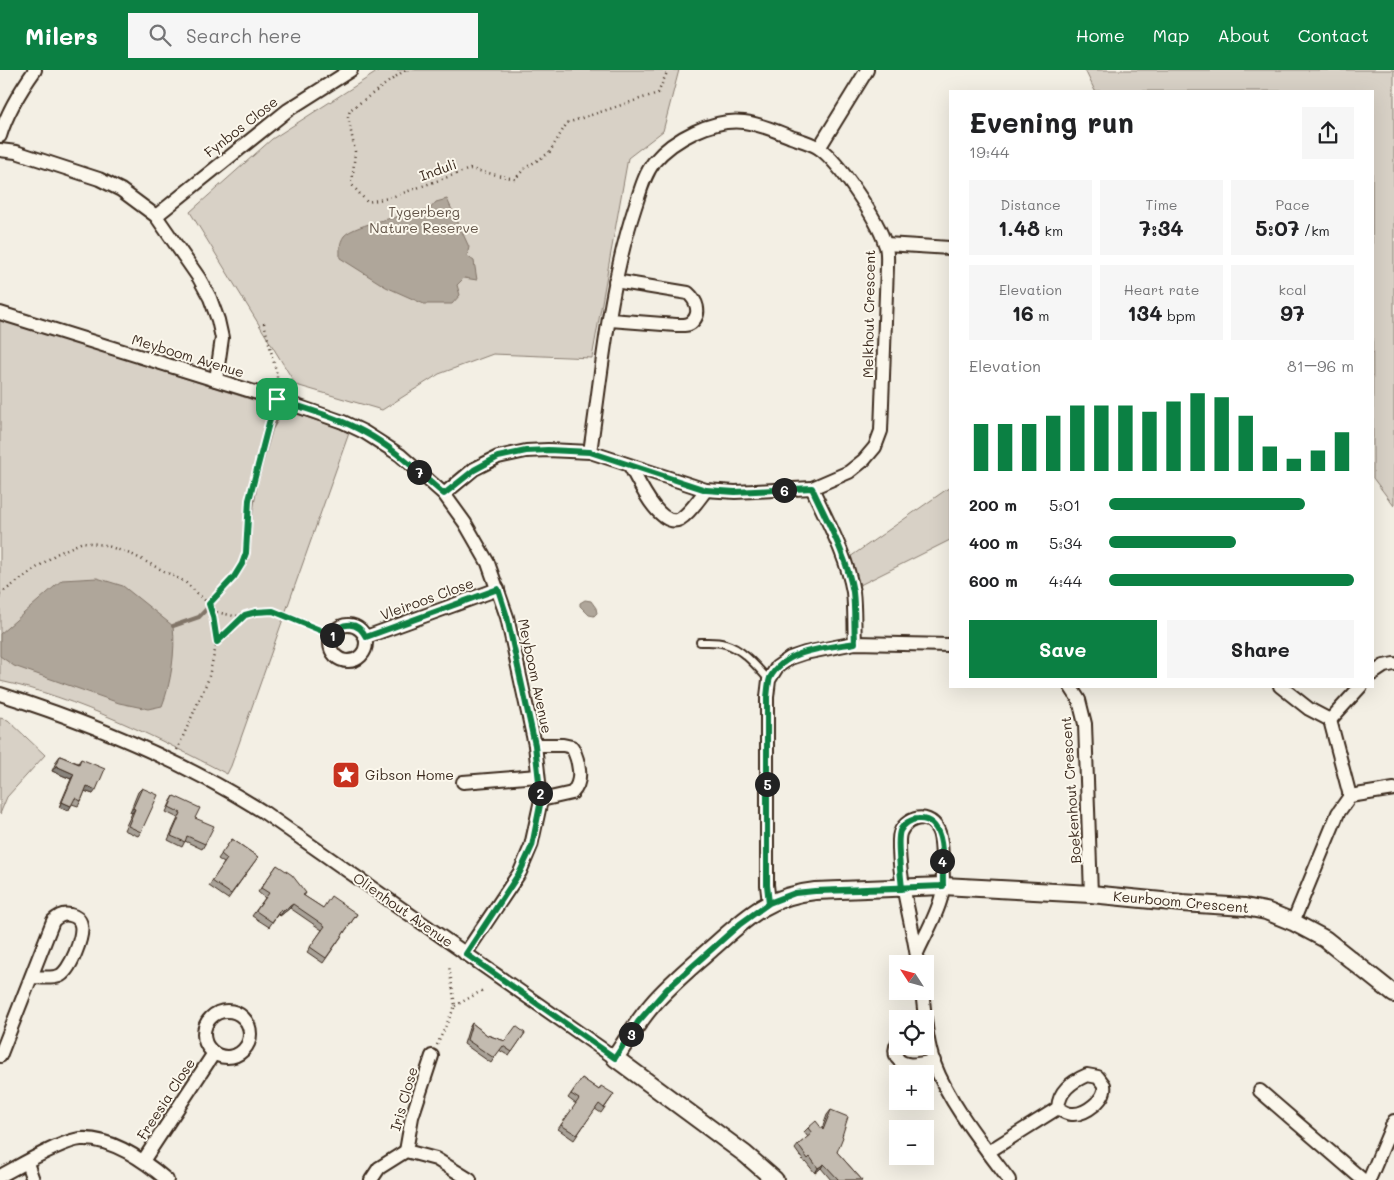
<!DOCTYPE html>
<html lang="en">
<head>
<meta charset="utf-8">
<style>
	:root { --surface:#fff; --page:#f6f6f6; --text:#202124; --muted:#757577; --accent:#0b8043 }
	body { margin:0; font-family:Mali,sans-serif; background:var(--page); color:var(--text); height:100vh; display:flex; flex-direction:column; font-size:19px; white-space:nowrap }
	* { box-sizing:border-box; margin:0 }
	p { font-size:16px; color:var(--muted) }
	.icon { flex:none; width:28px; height:28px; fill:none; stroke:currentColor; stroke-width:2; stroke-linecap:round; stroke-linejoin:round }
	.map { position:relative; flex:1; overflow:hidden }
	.panel { position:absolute; left:949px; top:20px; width:425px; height:598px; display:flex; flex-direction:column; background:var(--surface); border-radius:0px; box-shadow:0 5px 20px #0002 }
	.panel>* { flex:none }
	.needle { width:32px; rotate:306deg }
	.controls { position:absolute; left:889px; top:885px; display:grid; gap:10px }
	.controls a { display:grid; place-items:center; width:45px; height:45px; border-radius:0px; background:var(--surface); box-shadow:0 5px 20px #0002; font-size:25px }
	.pin { position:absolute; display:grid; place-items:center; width:42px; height:42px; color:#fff; margin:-21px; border-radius:10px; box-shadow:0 2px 8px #0006 }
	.km { position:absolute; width:25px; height:25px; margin:-12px; border-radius:50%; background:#222; color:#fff; font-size:14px; line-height:25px; text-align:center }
	.round { display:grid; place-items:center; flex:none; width:52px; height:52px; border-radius:0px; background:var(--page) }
	.summary { display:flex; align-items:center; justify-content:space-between; height:85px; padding:0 20px }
	h1 { font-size:28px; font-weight:700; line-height:38px }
	.stats { display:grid; grid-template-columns:repeat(3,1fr); gap:8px; height:85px; padding:5px 20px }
	.stats div { display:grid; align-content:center; border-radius:0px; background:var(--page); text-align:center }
	.stats b { font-size:21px; font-weight:700 }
	.stats small { font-size:14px; font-weight:400 }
	.stats p { font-size:14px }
	.chart { height:140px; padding:10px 20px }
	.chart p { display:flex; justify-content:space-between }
	.chart svg { width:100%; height:90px; margin-top:5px; stroke:var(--accent); stroke-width:6 }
	.primary-button { display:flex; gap:10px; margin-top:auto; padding:10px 20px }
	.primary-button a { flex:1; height:58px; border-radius:0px; background:var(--accent); color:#fff; font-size:20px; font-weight:700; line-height:58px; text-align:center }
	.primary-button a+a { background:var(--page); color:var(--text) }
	ul { padding:0 20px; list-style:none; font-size:16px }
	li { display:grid; grid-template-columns:80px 60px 1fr; align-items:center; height:38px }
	li i { height:12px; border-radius:6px; background:var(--accent) }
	header { display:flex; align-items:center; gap:30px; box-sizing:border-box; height:70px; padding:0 25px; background:var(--accent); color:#fff }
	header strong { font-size:24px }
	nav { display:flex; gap:28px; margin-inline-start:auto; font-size:18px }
	.search { width:350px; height:45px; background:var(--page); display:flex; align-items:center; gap:12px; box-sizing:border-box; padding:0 18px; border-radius:0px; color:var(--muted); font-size:19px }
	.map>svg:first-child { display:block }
</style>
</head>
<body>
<header>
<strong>Milers</strong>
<div class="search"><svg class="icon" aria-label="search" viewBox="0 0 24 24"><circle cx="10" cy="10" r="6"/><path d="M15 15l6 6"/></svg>Search here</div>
<nav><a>Home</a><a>Map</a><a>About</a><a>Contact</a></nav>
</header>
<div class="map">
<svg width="1394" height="1110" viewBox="0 0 1394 1110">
	<rect width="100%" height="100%" fill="#f3efe4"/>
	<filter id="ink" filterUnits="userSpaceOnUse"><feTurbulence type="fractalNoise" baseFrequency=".02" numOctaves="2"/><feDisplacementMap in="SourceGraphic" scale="10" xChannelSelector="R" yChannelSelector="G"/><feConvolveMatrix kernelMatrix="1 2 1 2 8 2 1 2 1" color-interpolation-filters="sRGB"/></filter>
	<g filter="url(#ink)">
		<g fill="#d8d1c6" stroke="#8a7e72">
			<path d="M380,0H679L663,61L628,88L592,288L493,284L439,304L382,340L296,315L190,142L272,69Z"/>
			<path d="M1085,0H1394V436L1373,408L1372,21H1095Z"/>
			<path d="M0,249L334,356L349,363L231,696L227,704C158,668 76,627 0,611Z"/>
			<path d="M950,417V470L860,515L850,487Z"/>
			<path d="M0,648L8,650L45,685L7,727L0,744Z"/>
		</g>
		<g fill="#afa69a" stroke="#817468">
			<path d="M447,129L469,177L467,186L474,191L477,210L464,208L457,215L460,225L452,234H424L386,217L340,188C340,180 339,173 344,166C354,154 411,144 429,140L436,132Z"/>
			<path d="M97,508L123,516L173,556C176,580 171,614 162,636L148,639L119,633L14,596L0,586V564L62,510Z"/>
			<path d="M585,530L591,531L596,538L597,543L594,546L589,545L580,536V533Z"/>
		</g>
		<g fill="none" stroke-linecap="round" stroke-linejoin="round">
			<path stroke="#817468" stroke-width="4" d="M173,556L199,547L236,508L244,495L248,483L250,451L256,412L271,359L280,344"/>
			<defs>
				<path id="service" d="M700,572C708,572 717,571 725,574C743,579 757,597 769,610"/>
				<g id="minor">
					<path d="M0,66C7,42 20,21 35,0"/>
					<path d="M819,78L867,0"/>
					<path d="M0,80L16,82L99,109L121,120L156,146L199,208L210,228L218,250L222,268L216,310"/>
					<path d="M156,146L288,40L351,0"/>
					<path d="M886,174L950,178"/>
					<path d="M0,243L277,329L343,352L364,362L400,385L444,424L465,453L488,493L507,547L535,675L541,730L531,776L520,802L465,884"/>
					<path d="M610,250L676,255C681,255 688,256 692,252C702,243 696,230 688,223L615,211"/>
					<path d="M630,396C638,410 659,459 680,449C690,443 699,429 706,420"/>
					<path d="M812,418C827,451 847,486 853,522C855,539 854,556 855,573"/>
					<path d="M444,424L474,399L498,387L526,381L548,380L590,382L706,420L735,422L812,418L849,402L864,390L875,377L881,361L887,196C887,189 888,180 885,174C878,150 839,92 819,78C811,73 800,70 791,67C776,61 761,54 744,52C714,48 673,69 654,92C644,105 640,122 635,137C609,216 602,301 590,382"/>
					<circle cx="348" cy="573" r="18"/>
					<path d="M366,567L498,519"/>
					<path d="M1372,604L1384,596L1394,594"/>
					<path d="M1070,616L1079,630L1085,654L1091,824"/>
					<path d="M1280,616L1309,639L1330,650"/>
					<path d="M0,624C92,653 181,690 262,741L615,988"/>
					<path d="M1330,650L1350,726"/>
					<path d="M1330,650L1361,616"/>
					<path d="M535,675H563L572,677C579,691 584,711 572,723L541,730"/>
					<path d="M463,712L538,706"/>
					<path d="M769,833L767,815V627L769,610L777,597L790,588L805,583L855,573L950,575"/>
					<path d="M1293,852L1338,743L1350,726L1394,719"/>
					<path d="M917,883C925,865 936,847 941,828C945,815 942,799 942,786C941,777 942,768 938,760C928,739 899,749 899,770C898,813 913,852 918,894"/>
					<path d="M922,921C925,945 926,971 934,993C949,1033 983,1075 1009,1110"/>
					<circle cx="227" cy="964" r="23"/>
					<path d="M898,972C895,977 894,982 897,988C905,999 922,993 934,991"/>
					<path d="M0,986L53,851C58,846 63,843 70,845C75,846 80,849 81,855C84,866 70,902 59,906C51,909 40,907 31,907"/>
					<path d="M1087,1005L1098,1007L1104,1015C1107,1029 1085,1045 1072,1044C1067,1044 1062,1041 1058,1038C1059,1021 1071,1012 1087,1005Z"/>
					<path d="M1260,1021L1363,1110"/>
					<path d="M406,1081L412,1047L432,986"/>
					<path d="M988,1082L1058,1038"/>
					<path d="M143,1091L214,983"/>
					<path d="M27,1093L33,1110"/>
					<path d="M0,1106C19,1096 63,1070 81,1069C111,1067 146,1092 167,1110"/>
					<path d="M371,1110L379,1098L406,1081L436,1089L470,1110"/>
					<path d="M1369,1110L1394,1051"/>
				</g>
				<path id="tertiary" d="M775,1110L745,1084L615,988C627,970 638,951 652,935C670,914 691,897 711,879C745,849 767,826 815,821L943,816L1091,824L1182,833L1245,837L1266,841L1293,852L1325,869L1394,924"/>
			</defs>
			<use href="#service" stroke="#3b2a1e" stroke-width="10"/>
			<use href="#minor" stroke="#3b2a1e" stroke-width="16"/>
			<use href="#tertiary" stroke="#3b2a1e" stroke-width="20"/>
			<g stroke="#3b2a1e" stroke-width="2.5" stroke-dasharray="1 4" stroke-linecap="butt">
				<path d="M405,0L350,40L348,47L355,81L352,115L367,132L389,128L470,99L515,109L525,98L549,83L567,53L658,23L668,0"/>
				<path d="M264,253L277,305V317"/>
				<path d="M0,524L56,484L83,472L105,475L133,485L185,512L209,534L213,546L217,572L208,610L177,680"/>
				<path d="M209,534L234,507L242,494L245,483L249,430L272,341"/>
				<path d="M212,541L234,546L243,545"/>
				<path d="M217,572L245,545L256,542L273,541L332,565"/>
				<path d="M455,936L483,920"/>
				<path d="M437,975L455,936L449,896"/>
			</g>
			<use href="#service" stroke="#fbf7ec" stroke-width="6"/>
			<use href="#minor" stroke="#fbf7ec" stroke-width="12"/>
			<use href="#tertiary" stroke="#fbf7ec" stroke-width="16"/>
		</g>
		<g fill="#a8a197" stroke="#3b2a1e">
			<path d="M60,686L78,693L81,689L93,724L85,721L81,731L78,736L72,734L68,741L59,737L71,709L52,701L57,690Z"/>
			<path d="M142,718L141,762L138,766L124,760L132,743L130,742L138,722Z"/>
			<path d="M174,726L195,748L205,774L202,779L185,771L182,777L168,770L178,748L166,742L171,731Z"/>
			<path d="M232,769L258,787L228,829L209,816L224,793L218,789Z"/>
			<path d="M277,795L306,823L304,826L323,838L357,844L323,893L307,882L322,860L290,838L280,846L278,844L269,857L252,846L265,828L258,822Z"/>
			<path d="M472,953L487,965L505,971L525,963L509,986L499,980L491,993L464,974L469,958Z"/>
			<path d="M582,1008L599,1020L614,1024L601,1043L595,1039L574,1070L558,1059L576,1034L568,1028Z"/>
			<path d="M831,1040L837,1082L862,1110H831L821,1098L815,1103L806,1092L805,1093L795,1079L798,1075L808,1067L804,1062L808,1058L822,1059L827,1045Z"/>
		</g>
		<g fill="#88837b" stroke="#3b2a1e">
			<path d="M56,696L74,704L71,709L52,701Z"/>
			<path d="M87,716L96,720L93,724L84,721Z"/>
			<path d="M62,732L71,736L68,741L59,737Z"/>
			<path d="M133,738L135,739L132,743L130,742Z"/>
			<path d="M293,834L290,838L280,846L283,841Z"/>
			<path d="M824,1094L821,1098L815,1103L818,1098Z"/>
		</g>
		<g fill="#c3bbb0" stroke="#3b2a1e">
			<path d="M60,686L79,694L81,689L105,699L96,720L87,716L81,731L75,728L71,736L62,732L74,704L56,696Z"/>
			<path d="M142,718L158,725L141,762L128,756L135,739L133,738Z"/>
			<path d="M174,726L200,738L195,748L214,756L205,774L187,766L185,772L171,766L181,743L169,737Z"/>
			<path d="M232,769L258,787L231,824L212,811L227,789L221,784Z"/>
			<path d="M277,795L292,805L306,823L303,825L323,838L331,826L357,844L326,888L310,877L325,856L293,834L283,841L281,839L272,852L256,841L269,823L261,818Z"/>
			<path d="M472,953L487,965L505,971L516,956L525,963L512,982L503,976L494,988L467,970Z"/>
			<path d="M582,1008L599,1020L601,1016L614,1024L604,1038L599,1034L577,1065L561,1055L579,1029L571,1024Z"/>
			<path d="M831,1040L848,1047L842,1066L843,1067L837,1082L862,1110H839L824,1094L818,1098L810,1087L808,1089L798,1075L812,1063L808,1058L816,1051L823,1060Z"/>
		</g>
	</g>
	<g fill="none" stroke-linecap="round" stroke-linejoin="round" filter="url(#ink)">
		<defs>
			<path id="route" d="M277,329L269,353L249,430L246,483L242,494L234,507L209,534L213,546L217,572L245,545L256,542L273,541L332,565C342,551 358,551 366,567L498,519L507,547L535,675L541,730L532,776L520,802L466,884L615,988L638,952L667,919L740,854L769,833L795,823L815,821L943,816C942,796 948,747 918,749C911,749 903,754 900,761C896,771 901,806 902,819L815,821L795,823L769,833L767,815V627C768,621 768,613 770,608C785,579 826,578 855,573C854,556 855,539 853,522C847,486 827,451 812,418L735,422L706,420L590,382L548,380L526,381L498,387L474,400L444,424C418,402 394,378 364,362C337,347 306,339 277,329"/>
		</defs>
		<use href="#route" stroke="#fff" stroke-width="10"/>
		<use href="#route" stroke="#0b8043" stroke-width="6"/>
	</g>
	<defs>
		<symbol id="sight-square" viewBox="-11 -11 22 22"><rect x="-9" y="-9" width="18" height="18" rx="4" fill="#c8321e" stroke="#fbf7ec"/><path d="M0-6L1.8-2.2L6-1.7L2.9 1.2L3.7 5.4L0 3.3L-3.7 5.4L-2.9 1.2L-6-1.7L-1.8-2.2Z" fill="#fff"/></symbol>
	</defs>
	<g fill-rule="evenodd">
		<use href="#sight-square" x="330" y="689" width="32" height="32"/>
	</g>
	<g text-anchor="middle" stroke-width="4" stroke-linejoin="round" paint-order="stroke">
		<g font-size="14" fill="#3b2a1e" stroke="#fbf7ec">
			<text transform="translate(241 57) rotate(-38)" y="5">Fynbos Close</text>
			<text transform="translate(438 100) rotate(-20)" y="5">Induli</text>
			<text transform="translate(869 244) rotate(-89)" y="5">Melkhout Crescent</text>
			<text transform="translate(188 286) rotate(17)" y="5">Meyboom Avenue</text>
			<text transform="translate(427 529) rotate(-20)" y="5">Vleiroos Close</text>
			<text transform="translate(535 606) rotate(78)" y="5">Meyboom Avenue</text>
			<text transform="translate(1071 720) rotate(-94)" y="5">Boekenhout Crescent</text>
			<text transform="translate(1181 832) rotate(5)" y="5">Keurboom Crescent</text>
			<text transform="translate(403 840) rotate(35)" y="5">Olienhout Avenue</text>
			<text transform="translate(166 1029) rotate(-57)" y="5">Freesia Close</text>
			<text transform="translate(404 1029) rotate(-74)" y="5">Iris Close</text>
		</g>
		<g font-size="14" fill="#625448" stroke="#fbf7ec">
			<text x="424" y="147">Tygerberg<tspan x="424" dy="16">Nature Reserve</tspan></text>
		</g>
		<g font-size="14" fill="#3b2a1e" stroke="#fbf7ec" text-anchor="start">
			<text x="365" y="710">Gibson Home</text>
		</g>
	</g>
</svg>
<div class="controls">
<a><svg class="needle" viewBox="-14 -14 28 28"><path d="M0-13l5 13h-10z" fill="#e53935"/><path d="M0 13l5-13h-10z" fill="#757577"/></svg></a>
<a><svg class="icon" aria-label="locate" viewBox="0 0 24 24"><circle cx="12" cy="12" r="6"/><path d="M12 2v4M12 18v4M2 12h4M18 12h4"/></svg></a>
<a>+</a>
<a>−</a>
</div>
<div class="pin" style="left:277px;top:329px;background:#1e9e55"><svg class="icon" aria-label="arrive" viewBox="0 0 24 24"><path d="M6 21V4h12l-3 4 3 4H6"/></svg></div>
<b class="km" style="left:332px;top:565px">1</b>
<b class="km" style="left:540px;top:723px">2</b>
<b class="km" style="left:631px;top:964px">3</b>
<b class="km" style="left:942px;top:791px">4</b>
<b class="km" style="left:767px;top:714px">5</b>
<b class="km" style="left:784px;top:420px">6</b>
<b class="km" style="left:419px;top:402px">7</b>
<section class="panel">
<div class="summary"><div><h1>Evening run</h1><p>19:44</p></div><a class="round"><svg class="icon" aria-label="share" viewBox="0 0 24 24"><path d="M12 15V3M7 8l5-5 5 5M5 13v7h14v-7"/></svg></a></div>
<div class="stats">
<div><p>Distance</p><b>1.48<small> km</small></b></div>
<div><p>Time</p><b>7:34</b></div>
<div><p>Pace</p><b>5:07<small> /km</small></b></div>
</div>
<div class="stats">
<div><p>Elevation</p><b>16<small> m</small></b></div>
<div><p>Heart rate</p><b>134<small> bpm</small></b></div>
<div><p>kcal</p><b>97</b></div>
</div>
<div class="chart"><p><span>Elevation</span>81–96 m</p>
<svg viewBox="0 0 160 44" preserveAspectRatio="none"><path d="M5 44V21M15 44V21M25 44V21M35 44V17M45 44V12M55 44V12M65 44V12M75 44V15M85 44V10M95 44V6M105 44V8M115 44V17M125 44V32M135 44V38M145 44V34M155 44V25"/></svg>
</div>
<ul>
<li><b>200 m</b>5:01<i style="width:80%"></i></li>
<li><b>400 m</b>5:34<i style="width:52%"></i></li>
<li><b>600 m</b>4:44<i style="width:100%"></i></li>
</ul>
<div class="primary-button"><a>Save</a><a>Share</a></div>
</section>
</div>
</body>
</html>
